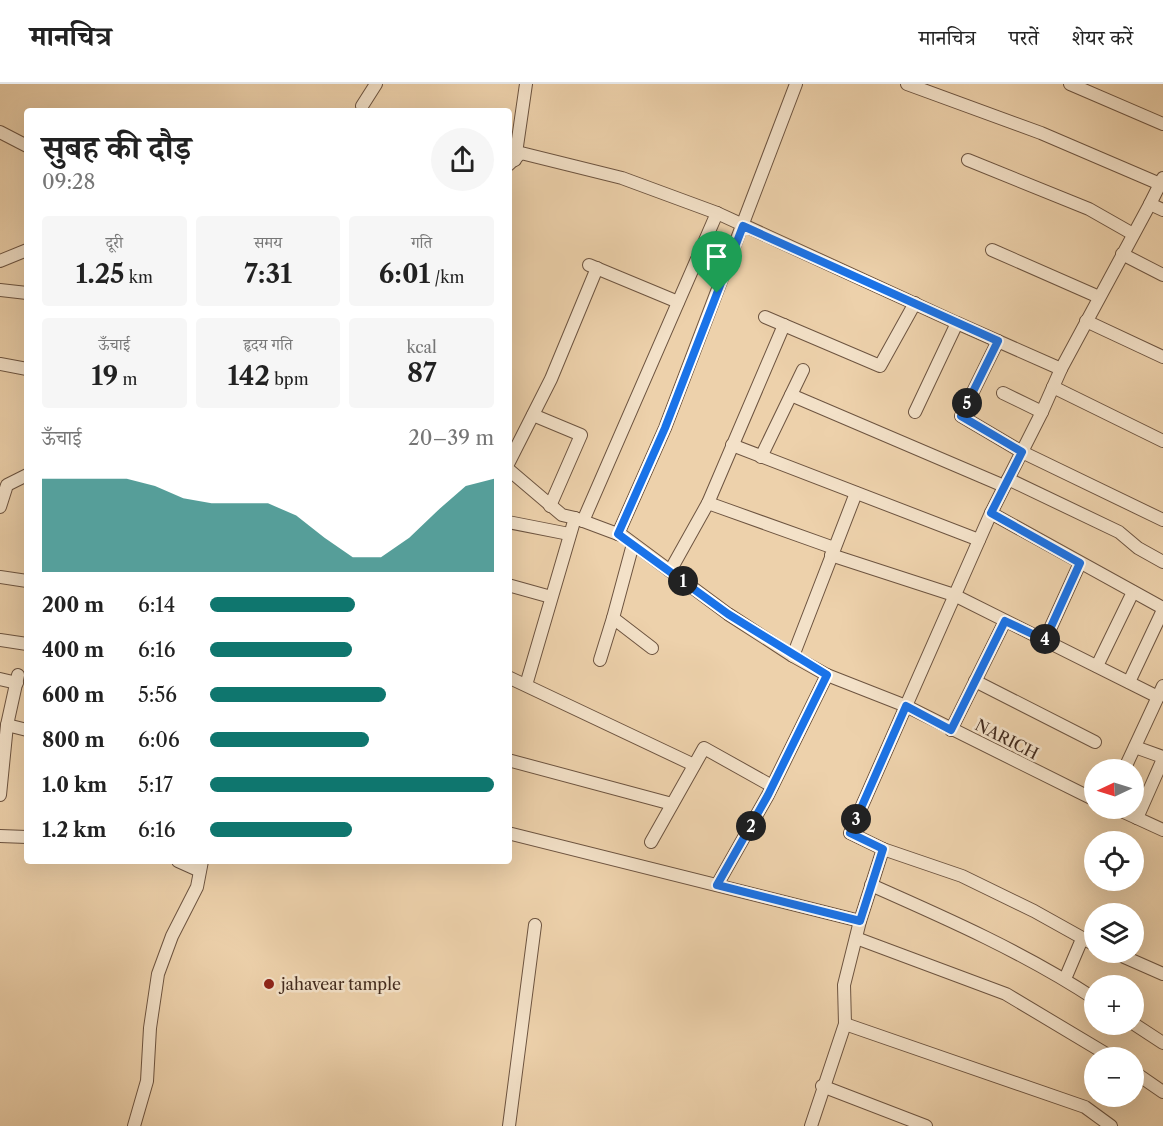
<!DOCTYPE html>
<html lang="hi">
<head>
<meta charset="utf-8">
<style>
	:root { --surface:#fff; --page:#f6f6f6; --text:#222; --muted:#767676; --line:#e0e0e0; --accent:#0f766e }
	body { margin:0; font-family:"Libre Caslon Text","Noto Serif Devanagari",serif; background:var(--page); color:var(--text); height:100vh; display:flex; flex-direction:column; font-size:22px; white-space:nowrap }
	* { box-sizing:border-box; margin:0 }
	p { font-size:20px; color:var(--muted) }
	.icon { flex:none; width:33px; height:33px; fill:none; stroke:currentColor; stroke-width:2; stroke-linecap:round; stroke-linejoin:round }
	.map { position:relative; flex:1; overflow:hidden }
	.panel { position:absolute; left:24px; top:24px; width:488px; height:756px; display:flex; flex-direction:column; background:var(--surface); border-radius:6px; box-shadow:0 6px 24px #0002 }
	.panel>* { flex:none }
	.needle { width:39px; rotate:266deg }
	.buttons { position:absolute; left:1084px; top:675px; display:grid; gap:12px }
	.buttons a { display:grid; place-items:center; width:60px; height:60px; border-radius:50%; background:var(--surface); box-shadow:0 6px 24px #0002; font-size:30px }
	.pin { position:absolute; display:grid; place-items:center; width:51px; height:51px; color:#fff; margin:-62px -26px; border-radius:50% 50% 50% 0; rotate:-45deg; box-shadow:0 0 6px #0007 }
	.pin .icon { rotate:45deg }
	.km { position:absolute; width:30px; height:30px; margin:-15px; border-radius:50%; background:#222; color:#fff; font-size:16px; line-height:30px; text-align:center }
	.round { display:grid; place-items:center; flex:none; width:63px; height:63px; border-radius:32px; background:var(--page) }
	.summary { display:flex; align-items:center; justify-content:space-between; height:102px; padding:0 18px }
	h1 { font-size:33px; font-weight:700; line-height:45px }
	.metrics { display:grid; grid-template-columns:repeat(3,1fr); gap:9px; height:102px; padding:6px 18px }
	.metrics div { display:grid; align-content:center; border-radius:6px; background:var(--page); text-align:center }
	.metrics b { font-size:26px; font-weight:700 }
	.metrics small { font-size:16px; font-weight:400 }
	.metrics p { font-size:16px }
	.chart { height:168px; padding:12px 18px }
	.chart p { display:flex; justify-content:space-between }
	.chart svg { width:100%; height:108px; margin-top:6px; fill:var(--accent); opacity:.7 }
	ul { padding:0 18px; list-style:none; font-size:20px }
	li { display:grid; grid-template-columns:96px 72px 1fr; align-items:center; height:45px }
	li i { height:15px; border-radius:8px; background:var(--accent) }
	header { display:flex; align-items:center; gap:36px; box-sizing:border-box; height:84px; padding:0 30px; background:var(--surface); border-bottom:2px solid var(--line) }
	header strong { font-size:28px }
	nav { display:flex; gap:33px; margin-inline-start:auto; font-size:21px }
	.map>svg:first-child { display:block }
</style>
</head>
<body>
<header>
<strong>मानचित्र</strong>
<nav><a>मानचित्र</a><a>परतें</a><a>शेयर करें</a></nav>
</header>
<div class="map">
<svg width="1163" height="1042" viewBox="0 0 1163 1042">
	<rect width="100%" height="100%" fill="#edd1ab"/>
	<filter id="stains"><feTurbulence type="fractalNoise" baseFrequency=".00333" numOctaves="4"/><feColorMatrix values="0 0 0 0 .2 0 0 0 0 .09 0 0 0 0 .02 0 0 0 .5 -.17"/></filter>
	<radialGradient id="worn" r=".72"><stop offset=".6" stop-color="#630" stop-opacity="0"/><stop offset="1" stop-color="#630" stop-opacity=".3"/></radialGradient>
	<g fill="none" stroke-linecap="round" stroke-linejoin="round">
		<defs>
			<g id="minor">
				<path d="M907,0L1041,49L1160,100"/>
				<path d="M1070,0L1163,40"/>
				<path d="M362,22L376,0"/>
				<path d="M0,48L27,62"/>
				<path d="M515,76L526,0"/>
				<path d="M968,76L1089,125L1133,150"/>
				<path d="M508,81L521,69L622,94L717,129L957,239"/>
				<path d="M1163,94L1150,120L1163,126"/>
				<path d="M992,166L1099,213"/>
				<path d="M1122,170L1163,191"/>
				<path d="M0,177L27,166"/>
				<path d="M589,181L678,218"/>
				<path d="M0,206L27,209"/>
				<path d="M765,233L880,282L915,219"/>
				<path d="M1086,237L1163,273"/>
				<path d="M998,257L961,332L1022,368L1163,436"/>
				<path d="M0,280L27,285"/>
				<path d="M1053,303L1163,357"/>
				<path d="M1003,309L1042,328"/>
				<path d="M791,311L1004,402"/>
				<path d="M915,328L957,239L1061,285"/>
				<path d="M533,331L581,351L550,422"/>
				<path d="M732,361L979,456"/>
				<path d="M761,373L803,286"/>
				<path d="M508,380L551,295L597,184"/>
				<path d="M508,385L562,431L575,434L623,452L728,530L793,572L827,591L906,622L1095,716"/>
				<path d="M1008,395L1119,448L1138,464L1163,478"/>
				<path d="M708,419L834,464"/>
				<path d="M0,423L7,401L27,391"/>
				<path d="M991,429L1163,524"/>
				<path d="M583,437L717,129"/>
				<path d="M508,438L569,450"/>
				<path d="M618,450L665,344L796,0"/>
				<path d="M831,471L954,511L1158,613"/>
				<path d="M670,487L708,419L784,241"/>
				<path d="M0,493L27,497"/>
				<path d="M508,501L551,513"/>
				<path d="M613,534L633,460"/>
				<path d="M0,556L27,560"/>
				<path d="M1045,556L1080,479"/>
				<path d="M793,572L856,409"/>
				<path d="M600,576L613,534L652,564"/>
				<path d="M1097,582L1133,508"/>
				<path d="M508,593L694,681"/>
				<path d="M0,595L17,599"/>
				<path d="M975,597L1095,658"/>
				<path d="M1129,598L1163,526"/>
				<path d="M526,601L575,434"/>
				<path d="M7,641L27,646"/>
				<path d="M951,646L1005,537"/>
				<path d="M1135,663L1163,673"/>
				<path d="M508,676L672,720"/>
				<path d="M1124,686L1163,602"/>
				<path d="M0,711L7,641L18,591"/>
				<path d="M1115,724L1163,746"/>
				<path d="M1137,734L1163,675"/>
				<path d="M508,749L860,837"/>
				<path d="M0,752L27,753"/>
				<path d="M651,758L704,664L772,702"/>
				<path d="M178,777L198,786"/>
				<path d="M717,801L768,711L827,591"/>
				<path d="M871,801C948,835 1025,869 1095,915"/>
				<path d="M856,854L1006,910L1113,974"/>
				<path d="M1095,861L1034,827L962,792L883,765L850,749L991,429L1042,328L1061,285L1150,120"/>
				<path d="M1113,868L1163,890"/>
				<path d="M1065,895L1082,855"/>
				<path d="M845,940L1085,1023L1111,1042"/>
				<path d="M1134,940L1163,959"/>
				<path d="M1134,988L1163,1008"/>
				<path d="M822,1002L926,1042"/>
				<path d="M134,1042L147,997L150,944L158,890L172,852L197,803L202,777"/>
				<path d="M509,1042L535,841"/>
				<path d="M811,1042L845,940L844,901L860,837L883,765"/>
			</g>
		</defs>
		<use href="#minor" stroke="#6d5440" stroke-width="14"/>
		<use href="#minor" stroke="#f3e1c8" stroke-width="12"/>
	</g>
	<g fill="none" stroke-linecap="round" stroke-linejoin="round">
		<defs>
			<path id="route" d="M743,142L998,257L961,332L1022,368L991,429L1080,479L1045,556L1005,537L951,646L906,622L850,749L883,765L860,837L717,801L768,711L827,591L728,530L618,450L665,344Z"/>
		</defs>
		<use href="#route" stroke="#fff" stroke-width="12"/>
		<use href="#route" stroke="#1a73e8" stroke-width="8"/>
	</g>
	<circle fill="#8f2418" stroke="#f3e1c8" stroke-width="2" cx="269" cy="900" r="6"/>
	<g text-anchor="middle" stroke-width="5" stroke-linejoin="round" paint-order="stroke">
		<g font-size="16" fill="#422a1d" stroke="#f3e1c8">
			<text transform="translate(1007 655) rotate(27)" y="6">NARICH</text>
		</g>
		<g font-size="16" fill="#422a1d" stroke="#f3e1c8" text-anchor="start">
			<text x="281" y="906">jahavear tample</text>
		</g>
	</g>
	<rect width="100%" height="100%" filter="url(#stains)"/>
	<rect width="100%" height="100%" fill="url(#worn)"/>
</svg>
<div class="buttons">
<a><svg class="needle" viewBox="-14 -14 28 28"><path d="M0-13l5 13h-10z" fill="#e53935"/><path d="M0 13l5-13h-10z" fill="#767676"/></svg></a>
<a><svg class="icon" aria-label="locate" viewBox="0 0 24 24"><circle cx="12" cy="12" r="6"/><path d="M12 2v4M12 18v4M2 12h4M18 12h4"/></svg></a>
<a><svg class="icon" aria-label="layers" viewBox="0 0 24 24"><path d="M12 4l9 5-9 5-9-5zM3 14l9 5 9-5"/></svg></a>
<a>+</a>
<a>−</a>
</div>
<div class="pin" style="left:717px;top:209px;background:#1e9e55"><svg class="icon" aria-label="arrive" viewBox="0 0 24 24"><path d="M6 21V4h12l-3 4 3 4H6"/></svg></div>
<b class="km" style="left:683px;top:497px">1</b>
<b class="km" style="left:751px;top:742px">2</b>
<b class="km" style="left:856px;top:735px">3</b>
<b class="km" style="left:1045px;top:555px">4</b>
<b class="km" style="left:967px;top:319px">5</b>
<section class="panel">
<div class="summary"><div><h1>सुबह की दौड़</h1><p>09:28</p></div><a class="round"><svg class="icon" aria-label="share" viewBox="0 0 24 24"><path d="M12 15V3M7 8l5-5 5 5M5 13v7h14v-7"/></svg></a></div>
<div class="metrics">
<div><p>दूरी</p><b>1.25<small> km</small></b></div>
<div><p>समय</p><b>7:31</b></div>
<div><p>गति</p><b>6:01<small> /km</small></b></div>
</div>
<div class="metrics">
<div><p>ऊँचाई</p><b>19<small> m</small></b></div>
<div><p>हृदय गति</p><b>142<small> bpm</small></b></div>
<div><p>kcal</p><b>87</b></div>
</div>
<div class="chart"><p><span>ऊँचाई</span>20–39 m</p>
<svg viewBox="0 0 160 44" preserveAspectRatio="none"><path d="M0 44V6L10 6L20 6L30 6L40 9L50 14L60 16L70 16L80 16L90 21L100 30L110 38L120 38L130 30L140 19L150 9L160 6V44z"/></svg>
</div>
<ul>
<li><b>200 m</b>6:14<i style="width:51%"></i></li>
<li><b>400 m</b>6:16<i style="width:50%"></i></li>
<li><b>600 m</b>5:56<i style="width:62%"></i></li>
<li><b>800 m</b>6:06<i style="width:56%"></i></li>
<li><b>1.0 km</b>5:17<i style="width:100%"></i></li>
<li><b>1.2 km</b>6:16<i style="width:50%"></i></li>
</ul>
</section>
</div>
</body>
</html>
